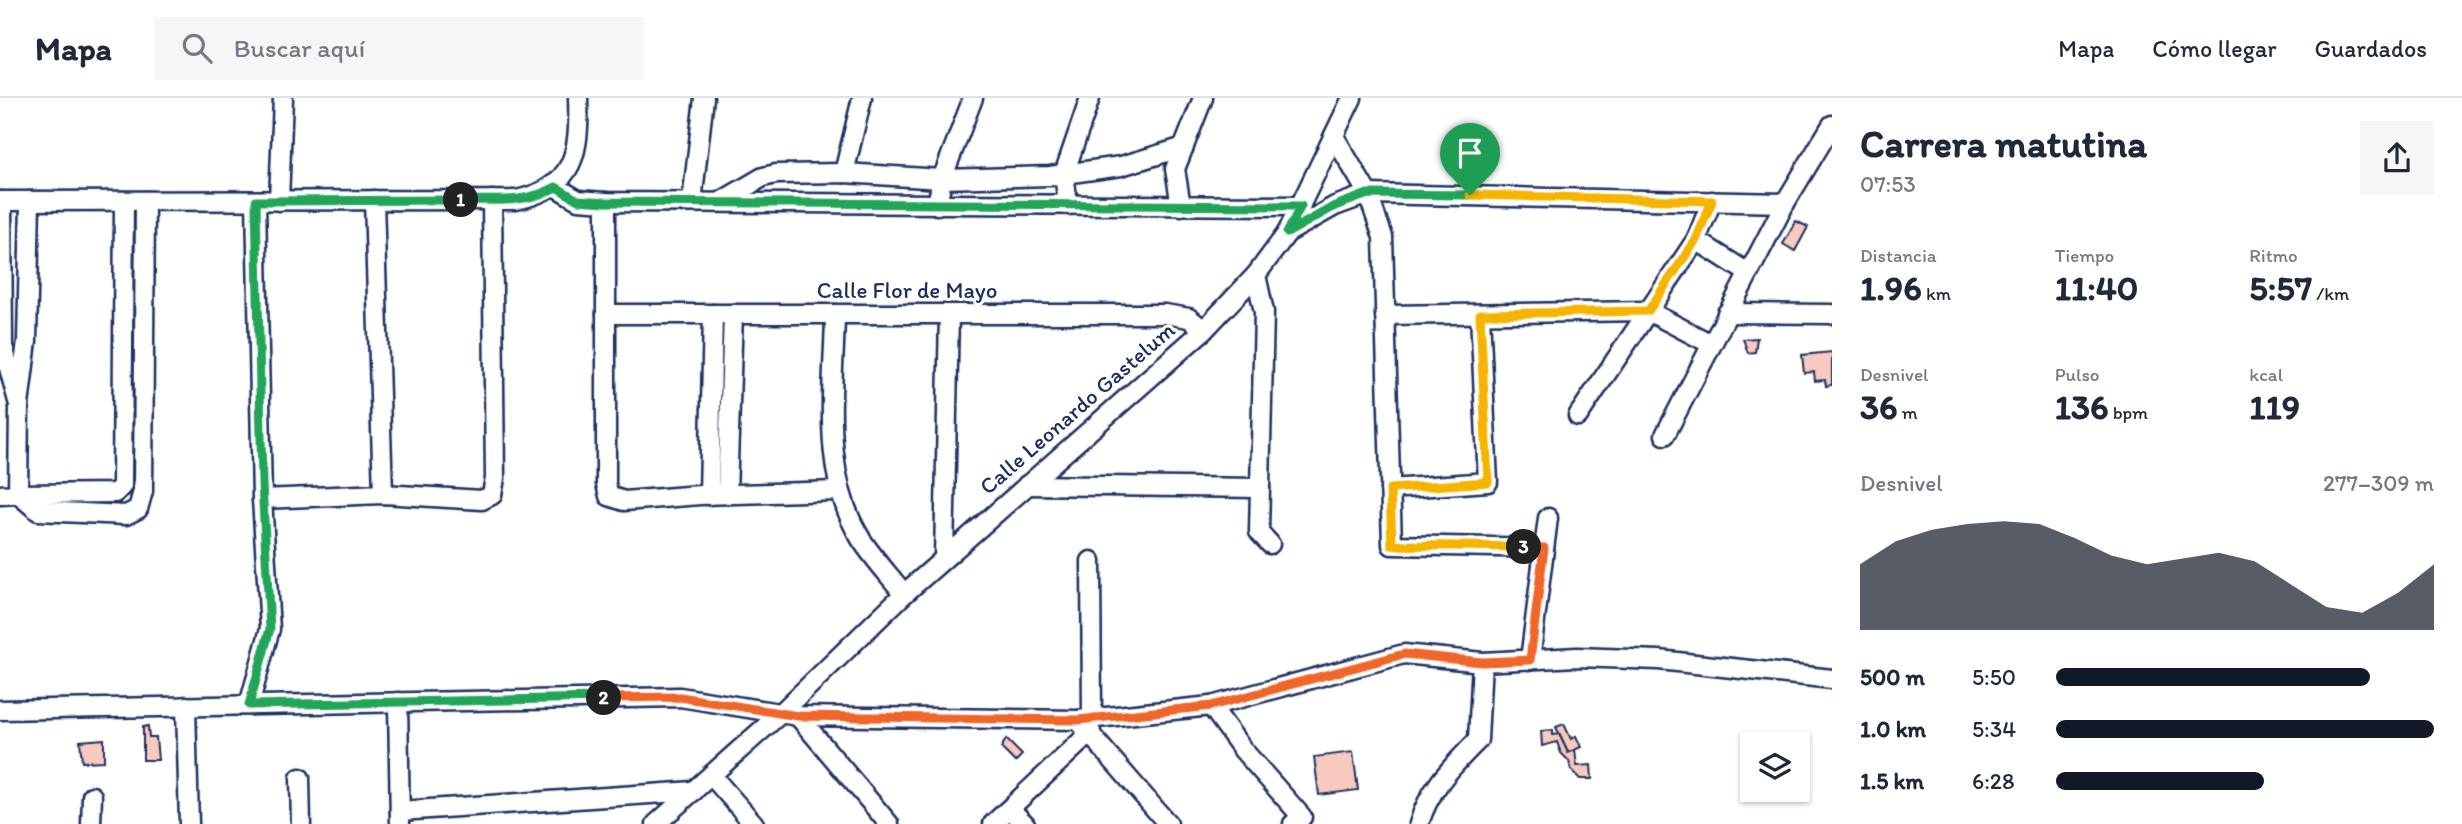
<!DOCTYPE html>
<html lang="es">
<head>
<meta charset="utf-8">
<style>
	:root { --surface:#fff; --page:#f6f6f7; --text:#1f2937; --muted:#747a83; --line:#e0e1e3; --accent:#111827 }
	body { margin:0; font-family:Itim,sans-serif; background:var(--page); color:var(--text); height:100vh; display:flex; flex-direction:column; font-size:26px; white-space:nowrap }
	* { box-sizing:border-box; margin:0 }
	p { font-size:23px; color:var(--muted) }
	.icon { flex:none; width:38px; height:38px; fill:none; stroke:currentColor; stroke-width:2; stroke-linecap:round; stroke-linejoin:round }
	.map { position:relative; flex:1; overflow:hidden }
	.drawer { display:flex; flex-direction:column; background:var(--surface); width:630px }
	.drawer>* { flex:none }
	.controls { position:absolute; left:1740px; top:634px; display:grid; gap:14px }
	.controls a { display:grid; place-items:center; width:70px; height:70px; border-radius:0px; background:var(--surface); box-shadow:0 2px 5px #0004; font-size:35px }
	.pin { position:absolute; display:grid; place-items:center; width:60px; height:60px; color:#fff; margin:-72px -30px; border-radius:50% 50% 50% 0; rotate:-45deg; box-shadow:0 0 7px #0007 }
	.pin .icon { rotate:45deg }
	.km { position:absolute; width:35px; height:35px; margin:-18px; border-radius:50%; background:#222; color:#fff; font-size:19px; line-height:35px; text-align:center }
	.round { display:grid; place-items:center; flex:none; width:74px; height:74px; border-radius:0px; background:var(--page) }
	.head { display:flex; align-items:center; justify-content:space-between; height:119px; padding:0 28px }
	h1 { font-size:38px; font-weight:800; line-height:52px }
	.stats { display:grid; grid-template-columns:repeat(3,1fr); gap:10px; height:119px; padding:7px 28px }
	.stats div { display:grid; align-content:center }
	.stats b { font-size:35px; font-weight:800 }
	.stats small { font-size:19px; font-weight:400 }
	.stats p { font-size:19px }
	.chart { height:196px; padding:14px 28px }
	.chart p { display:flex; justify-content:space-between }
	.chart svg { width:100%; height:126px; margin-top:7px; fill:var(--accent); opacity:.7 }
	ul { padding:0 28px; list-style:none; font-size:23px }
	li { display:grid; grid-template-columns:112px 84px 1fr; align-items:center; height:52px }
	li i { height:18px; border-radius:9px; background:var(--accent) }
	header { display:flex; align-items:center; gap:42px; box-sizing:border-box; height:98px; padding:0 35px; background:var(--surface); border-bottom:2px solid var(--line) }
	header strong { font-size:33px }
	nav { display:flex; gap:38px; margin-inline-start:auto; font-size:24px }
	.search { width:490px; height:63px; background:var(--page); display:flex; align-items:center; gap:18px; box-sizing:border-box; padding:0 24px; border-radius:0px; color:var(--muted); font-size:26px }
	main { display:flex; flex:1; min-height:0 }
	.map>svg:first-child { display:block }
</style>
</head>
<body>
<header>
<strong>Mapa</strong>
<div class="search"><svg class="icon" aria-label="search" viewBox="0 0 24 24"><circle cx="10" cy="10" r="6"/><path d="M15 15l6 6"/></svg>Buscar aquí</div>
<nav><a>Mapa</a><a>Cómo llegar</a><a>Guardados</a></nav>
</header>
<main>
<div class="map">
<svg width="1832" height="726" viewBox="0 0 1832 726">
	<rect width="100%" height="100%" fill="#fff"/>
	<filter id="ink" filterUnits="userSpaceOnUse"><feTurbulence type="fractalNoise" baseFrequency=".0143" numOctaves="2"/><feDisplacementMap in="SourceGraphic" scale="14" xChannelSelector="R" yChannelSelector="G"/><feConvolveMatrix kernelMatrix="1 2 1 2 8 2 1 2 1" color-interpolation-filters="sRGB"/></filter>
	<g filter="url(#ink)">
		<g fill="#f8c9be" stroke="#1b2f5e" stroke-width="2">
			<path d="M1796,123L1808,129L1795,153L1783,146Z"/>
			<path d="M1757,240L1755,254L1748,255L1743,241Z"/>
			<path d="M1832,254V287L1826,288L1825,282L1815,283L1814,274L1804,275L1802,257Z"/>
			<path d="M1564,626L1571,641L1576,638L1581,649L1568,655L1556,629Z"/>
			<path d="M148,628L149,639H156L158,662H143V629Z"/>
			<path d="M1553,632V637L1559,636L1568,655L1575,652L1577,668L1591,667L1592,681H1580L1571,672L1569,663L1561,655L1557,644L1542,648L1541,633Z"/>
			<path d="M104,641V663L82,664L80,643Z"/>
			<path d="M1006,641L1022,657L1015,664L1001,650Z"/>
			<path d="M1353,654L1358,692L1319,697L1314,659Z"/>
		</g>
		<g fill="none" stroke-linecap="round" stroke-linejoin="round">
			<defs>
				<g id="street">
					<path d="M1334,38L1368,96L1383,139L1392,447L1544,450"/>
					<path d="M844,75L862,0"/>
					<path d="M556,89L578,102L606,104L1301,108"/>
					<path d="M374,102L383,396"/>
					<path d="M0,103L516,102C575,90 580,54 578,0"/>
					<path d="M2,103L3,248L19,307L27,243L30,103"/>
					<path d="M124,103L122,388L115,395L18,396L38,413L126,417L138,411L143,393L145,103"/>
					<path d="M279,103L283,0"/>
					<path d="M722,103L763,79L776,76L844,75L942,81L1050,78L1121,68L1184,49"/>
					<path d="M606,104V386L609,398L624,403L700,397L839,393"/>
					<path d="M692,104L704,0"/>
					<path d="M937,107L942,81L973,0"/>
					<path d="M1068,107L1064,76L1090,0"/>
					<path d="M1181,108L1175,71L1203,0"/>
					<path d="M1287,135L1335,108L1368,96L1785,105"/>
					<path d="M1696,142L1748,175"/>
					<path d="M1256,177L1264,214L1259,434L1270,446"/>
					<path d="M1727,215L1832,216"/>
					<path d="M606,216H1165L1189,220L1204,232"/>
					<path d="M835,216C834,289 820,376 861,441C873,460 890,478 904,496"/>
					<path d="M1385,217L1648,213L1711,246"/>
					<path d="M1578,318L1696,142L1712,103"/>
					<path d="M1665,337L1785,105L1832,27"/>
					<path d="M1027,387L1260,390"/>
					<path d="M1390,391L1488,384L1480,216"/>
					<path d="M727,396L733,216"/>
					<path d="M0,397L18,396L19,307"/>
					<path d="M709,397L713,216"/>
					<path d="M262,401L383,396L482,402L492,397L495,380L492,102"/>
					<path d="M944,460L949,216"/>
					<path d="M1091,463L1092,620"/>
					<path d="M1530,562L1548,420"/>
					<path d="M398,604L400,726"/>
					<path d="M249,607L270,531L262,401L256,103"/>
					<path d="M186,608L189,726"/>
					<path d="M1211,608L1243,652L1302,719L1293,726"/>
					<path d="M0,612L680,599L798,618L1078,622L1211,608L1404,556L1482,564L1577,559L1659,562L1832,581"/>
					<path d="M798,618L889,726"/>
					<path d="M1078,622L1168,726"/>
					<path d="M711,677L754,726"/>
					<path d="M300,680L301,726"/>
					<path d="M1010,711L1025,726"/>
					<path d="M400,713L694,693"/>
					<path d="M91,726L92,698"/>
					<path d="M656,726L781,615L904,496L1204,232L1256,177L1287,135L1352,0"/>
					<path d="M993,726L1091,634"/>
					<path d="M1419,726C1429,690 1453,668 1478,642L1482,564"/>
				</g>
			</defs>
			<use href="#street" stroke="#1b2f5e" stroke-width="23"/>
			<use href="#street" stroke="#fff" stroke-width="18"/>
		</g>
	</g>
	<g fill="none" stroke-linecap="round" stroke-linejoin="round" filter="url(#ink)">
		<defs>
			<path id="split-1" d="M461,102C494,102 526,106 556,89L578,102L606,104L1301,108L1287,135L1335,108L1368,96L1470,97"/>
			<path id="split-2" d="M461,102L256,103L262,386L270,531L249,607L604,600"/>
			<path id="split-3" d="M604,600L680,599L798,618L1078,622L1211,608L1404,556L1482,564L1530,562L1544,450L1524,449"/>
			<path id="split-4" d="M1470,97L1712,103L1696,142L1648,213L1480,216L1488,384L1390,391L1392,447L1524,449"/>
		</defs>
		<use href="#split-1" stroke="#fff" stroke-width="14"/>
		<use href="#split-2" stroke="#fff" stroke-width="14"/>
		<use href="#split-3" stroke="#fff" stroke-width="14"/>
		<use href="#split-4" stroke="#fff" stroke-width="14"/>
		<use href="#split-1" stroke="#22a559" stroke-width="9"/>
		<use href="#split-2" stroke="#22a559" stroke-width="9"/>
		<use href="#split-3" stroke="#f0652b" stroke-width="9"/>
		<use href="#split-4" stroke="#f5b400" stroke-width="9"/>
	</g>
	<g text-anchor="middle" stroke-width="6" stroke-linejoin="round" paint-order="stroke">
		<g font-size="23" fill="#1b2f5e" stroke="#fff">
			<text x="907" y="200">Calle Flor de Mayo</text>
			<text transform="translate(1077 310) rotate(-41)" y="8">Calle Leonardo Gastelum</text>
		</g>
	</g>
</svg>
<div class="controls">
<a><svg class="icon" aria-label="layers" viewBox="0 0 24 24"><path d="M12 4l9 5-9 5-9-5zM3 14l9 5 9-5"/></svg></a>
</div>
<div class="pin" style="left:1470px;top:97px;background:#1e9e55"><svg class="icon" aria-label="arrive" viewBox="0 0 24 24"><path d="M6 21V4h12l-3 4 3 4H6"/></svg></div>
<b class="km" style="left:461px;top:102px">1</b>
<b class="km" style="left:604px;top:600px">2</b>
<b class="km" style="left:1524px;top:449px">3</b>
</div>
<section class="drawer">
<div class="head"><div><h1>Carrera matutina</h1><p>07:53</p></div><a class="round"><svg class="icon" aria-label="share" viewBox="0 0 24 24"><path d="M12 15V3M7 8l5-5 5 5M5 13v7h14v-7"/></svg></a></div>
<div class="stats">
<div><p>Distancia</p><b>1.96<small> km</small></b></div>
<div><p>Tiempo</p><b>11:40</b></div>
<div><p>Ritmo</p><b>5:57<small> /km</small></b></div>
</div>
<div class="stats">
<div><p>Desnivel</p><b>36<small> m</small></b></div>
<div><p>Pulso</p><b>136<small> bpm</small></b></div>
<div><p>kcal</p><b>119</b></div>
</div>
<div class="chart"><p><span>Desnivel</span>277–309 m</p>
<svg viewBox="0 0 160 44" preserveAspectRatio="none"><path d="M0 44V21L10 13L20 9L30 7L40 6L50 7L60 12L70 18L80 21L90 19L100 17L110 20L120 28L130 36L140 38L150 31L160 21V44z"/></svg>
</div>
<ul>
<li><b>500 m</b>5:50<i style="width:83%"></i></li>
<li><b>1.0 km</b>5:34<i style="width:100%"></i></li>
<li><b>1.5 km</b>6:28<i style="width:55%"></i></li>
</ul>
</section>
</main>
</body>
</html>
